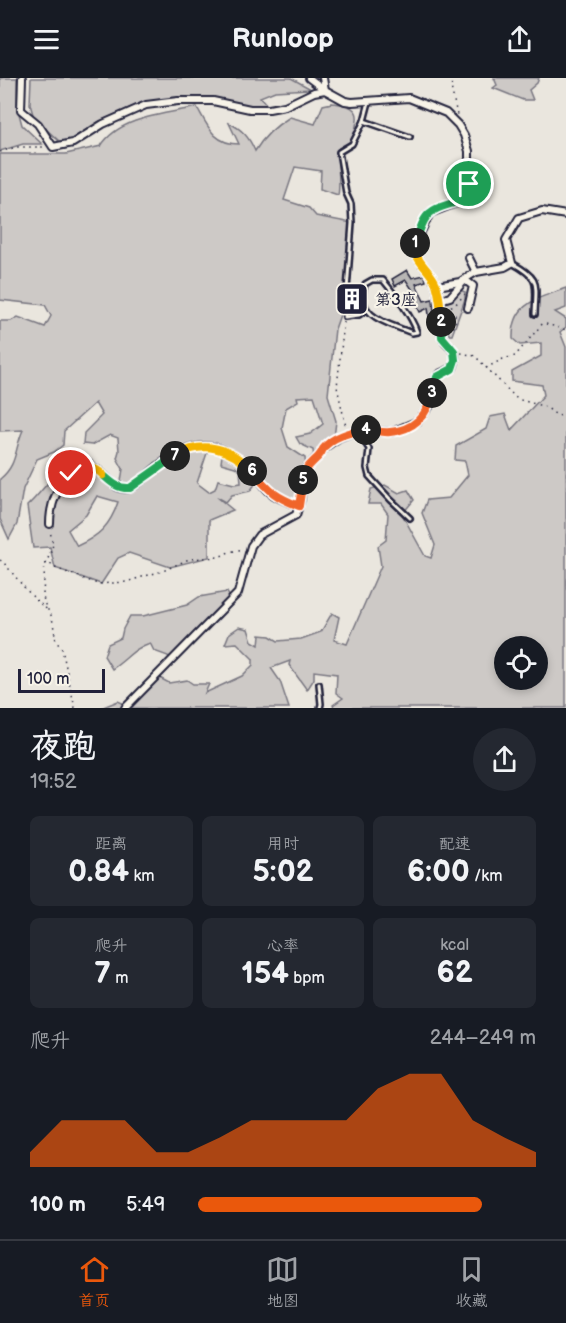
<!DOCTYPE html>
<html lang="zh">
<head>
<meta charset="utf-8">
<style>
	:root { --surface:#171b24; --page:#242831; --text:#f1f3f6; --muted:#9ea1a6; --line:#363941; --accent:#ea580c }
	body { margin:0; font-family:"Balsamiq Sans","LXGW WenKai TC",sans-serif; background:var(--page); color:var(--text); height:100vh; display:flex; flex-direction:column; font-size:22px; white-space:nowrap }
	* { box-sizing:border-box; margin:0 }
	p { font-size:20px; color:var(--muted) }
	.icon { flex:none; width:33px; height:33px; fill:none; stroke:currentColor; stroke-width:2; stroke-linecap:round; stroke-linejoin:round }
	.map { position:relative; height:630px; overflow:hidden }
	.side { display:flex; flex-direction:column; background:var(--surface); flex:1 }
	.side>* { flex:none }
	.tools { position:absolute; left:494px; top:558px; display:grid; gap:12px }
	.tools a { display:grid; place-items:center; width:54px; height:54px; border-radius:50%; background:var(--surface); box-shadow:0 3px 9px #0003; font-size:30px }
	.scale { position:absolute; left:18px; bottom:15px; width:87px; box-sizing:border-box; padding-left:6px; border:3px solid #22223b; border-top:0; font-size:16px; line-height:21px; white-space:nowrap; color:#22223b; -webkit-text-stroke:4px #f7f3e8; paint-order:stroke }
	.pin { position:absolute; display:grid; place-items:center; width:51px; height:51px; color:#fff; margin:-26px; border:3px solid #fff; border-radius:50%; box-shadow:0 2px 6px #0007 }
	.km { position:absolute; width:30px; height:30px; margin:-15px; border-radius:50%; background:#222; color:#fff; font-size:16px; line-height:30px; text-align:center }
	.round { display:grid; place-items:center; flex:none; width:63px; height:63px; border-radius:32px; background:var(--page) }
	.summary { display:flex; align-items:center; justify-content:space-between; height:102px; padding:0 30px }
	h1 { font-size:33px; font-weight:700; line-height:45px }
	.stats { display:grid; grid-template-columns:repeat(3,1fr); gap:9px; height:102px; padding:6px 30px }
	.stats div { display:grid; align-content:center; border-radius:9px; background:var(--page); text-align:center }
	.stats b { font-size:30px; font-weight:700 }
	.stats small { font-size:16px; font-weight:400 }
	.stats p { font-size:16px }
	.chart { height:168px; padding:12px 30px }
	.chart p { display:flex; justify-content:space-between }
	.chart svg { width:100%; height:108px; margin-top:6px; fill:var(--accent); opacity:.7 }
	ul { padding:0 30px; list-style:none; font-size:20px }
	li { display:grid; grid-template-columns:96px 72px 1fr; align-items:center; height:45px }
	li i { height:15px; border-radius:8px; background:var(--accent) }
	header { display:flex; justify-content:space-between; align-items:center; height:78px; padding:0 30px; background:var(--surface); font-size:27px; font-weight:700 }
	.menu { display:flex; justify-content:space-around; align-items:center; height:84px; border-top:2px solid var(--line); background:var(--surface); font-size:16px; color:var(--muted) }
	.menu a { display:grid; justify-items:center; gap:3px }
	.menu .on { color:var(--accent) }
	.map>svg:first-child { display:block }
</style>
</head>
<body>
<header><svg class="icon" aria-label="menu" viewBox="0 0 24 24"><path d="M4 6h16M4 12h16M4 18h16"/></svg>Runloop<svg class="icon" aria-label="share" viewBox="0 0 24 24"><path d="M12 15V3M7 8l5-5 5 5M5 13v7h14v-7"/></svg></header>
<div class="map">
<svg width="566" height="630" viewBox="0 0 566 630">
	<rect width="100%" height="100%" fill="#eae6de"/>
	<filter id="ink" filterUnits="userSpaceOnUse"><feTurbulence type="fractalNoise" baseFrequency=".0167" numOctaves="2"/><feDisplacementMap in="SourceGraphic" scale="12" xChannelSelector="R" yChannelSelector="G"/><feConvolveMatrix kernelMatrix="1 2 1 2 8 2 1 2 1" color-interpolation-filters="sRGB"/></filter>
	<g filter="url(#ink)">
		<g fill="#cdc9c6" stroke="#787680" stroke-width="1.5" fill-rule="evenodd">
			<path d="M0,0H17V28L22,47L42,66H23L0,73Z"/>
			<path d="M31,0H291L311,11L275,13L260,19L267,27H243L212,19L176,20L141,25L98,44L72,61L59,63L34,40L30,26Z"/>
			<path d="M494,0H539L537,5L529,12L533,22H523L493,10L497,7Z"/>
			<path d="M332,25C362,27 361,38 351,64C347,66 340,68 338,71C336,75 341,105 338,117L320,111L321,93L295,89L284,122L309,130L316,138L352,145L347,217L335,251L328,317L336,343L334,360L314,381L313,372L300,366L296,359L310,356L323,346L314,318L297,319L298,323L286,330L282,350L288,369L305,380L306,391L299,428L279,420L259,401L250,413L232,417L226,424L217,419L233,432L209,442V479L170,489L129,475L118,480L101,506L55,490L50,469L33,470L27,428C41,416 55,392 71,385C77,383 84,383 90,381L104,393L113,406L121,403L123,391L117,380L119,373L118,360L110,357L92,367L83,366L84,355L102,337L95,325L64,353L63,367L54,374L37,381L23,411L17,446L9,461L0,441V401C18,386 14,372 23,352L0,353V243H11L18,239L45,249L51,238L45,227L0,222V76H66L101,68C119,39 165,36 197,29C208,49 214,66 239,66L229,45C242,51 249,59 255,73C264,58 275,48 290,39L315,46L323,27ZM210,366L232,378L230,380L222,377L221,385L235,389L240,393L241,405L234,406L218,402L215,411L209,414L197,405ZM97,418L118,424C110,448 99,458 77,468L68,452L86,437Z"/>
			<path d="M566,210V230L555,234L566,241V249L560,254L566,269V630H334L333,627L343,620L336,615L337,596L314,593V601L307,612L289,587L290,583L271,590L280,603L289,630H101L118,623L127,627L156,598L169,605L187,602L193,606H209L205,615L242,598L253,587V581L237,565L225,566L229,556L239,549L248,551L252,563L259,567L260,557L270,558L278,563L301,561L321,554L332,535L339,539L334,562L347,566L381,488L378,468L386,462L388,436L381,426H368L371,411L385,407L399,415L408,412L414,422L402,436L425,478L431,480L435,467L422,435L427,422L449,420L468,397L465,383L455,382L456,368L486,351L490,339L505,336L511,352L544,317L542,307L512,303V294L541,278V265L520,267L513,261C512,224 538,221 566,210ZM504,568H537V602H504Z"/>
			<path d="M460,212L465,214V221L452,257H449L446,246H444L443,226Z"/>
			<path d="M227,514L231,522L171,584L168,578L154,573L150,565C134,570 126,582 112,591L104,578L108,566L121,560L123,551L130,538H143L187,527L199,519Z"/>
		</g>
		<path fill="#b8b6b5" stroke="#22223b" stroke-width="1.5" d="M407,192L412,200L424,197L425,198L426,203L416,206L424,223L433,221L435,251H431L428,230L420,234L417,228L418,227L413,220L415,219L412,211L406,202L395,208L392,201Z"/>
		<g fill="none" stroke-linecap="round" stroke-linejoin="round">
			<defs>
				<g id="lane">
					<path d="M364,43L410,59"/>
					<path d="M512,185C541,201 536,205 535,236"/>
					<path d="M372,202H383C396,218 410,235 417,254L412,255C388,245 355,240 365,206Z"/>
					<path d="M366,232L359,237L345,239L352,145L351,126L346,115L339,74L352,66L364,43L369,24"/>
					<path d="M358,354L369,371L367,390L369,398L391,422L410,440"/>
					<path d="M319,606L321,626L320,630"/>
				</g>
				<g id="street">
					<path d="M22,0L21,32L38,46L53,69L73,65L103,46L146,27L178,23H213L250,31H269L285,28L314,14L325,12L345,23L352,24L409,20L446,35L458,47L464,57L469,73V106L467,116L456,125L430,135L415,166C413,182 431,193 436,206C442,224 437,241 442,257C446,271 461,270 453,290L441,295L436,301L429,329L418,343L392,354L356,353L340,359L324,370L321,375L303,394L301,421L296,437L259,457L251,468L238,515L125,630"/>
					<path d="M309,0L325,12"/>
					<path d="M323,0L325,12"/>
					<path d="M469,180L476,194"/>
					<path d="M437,208L460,204L476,194L505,189L512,185L506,162L519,140L542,133L566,137"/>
					<path d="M440,222L450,219L465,202L473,208L468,230"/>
					<path d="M50,446C50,424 60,398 82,391C87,390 91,389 96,391C107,396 114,415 130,410C138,407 145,399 152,393C170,377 197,361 223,372C237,378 248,388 258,400C262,404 265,410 270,414C278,421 289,424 299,428"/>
				</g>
			</defs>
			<use href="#lane" stroke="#22223b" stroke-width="8"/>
			<use href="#street" stroke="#22223b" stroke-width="10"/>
			<g stroke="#22223b" stroke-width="1.5" stroke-dasharray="1.5 4.5" stroke-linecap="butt">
				<path d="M453,0L451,9L457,37"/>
				<path d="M0,74L16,69H46"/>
				<path d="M449,235L455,237C455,242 457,249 451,250L448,248L447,242L450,233L448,229L455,227L465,216"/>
				<path d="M344,244L337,309L346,349"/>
				<path d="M461,275L475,278L517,321L546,329L555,336L566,340"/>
				<path d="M486,290L503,281L515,278L543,245L566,252"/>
				<path d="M0,482L3,484C18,501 30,519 48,532"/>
				<path d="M46,486L53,467L50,453"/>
				<path d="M75,630L62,571L56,563L52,539L44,525L43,516L45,486L49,485L55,490L98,506L126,504L165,492L189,481L219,479L229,474L243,471"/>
			</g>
			<use href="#lane" stroke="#f7f3e8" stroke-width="3"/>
			<use href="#street" stroke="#f7f3e8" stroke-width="6"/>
		</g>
	</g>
	<g fill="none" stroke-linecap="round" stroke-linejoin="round" filter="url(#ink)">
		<defs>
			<path id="split-1" d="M415,165C419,156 422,141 430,135C446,122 464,131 469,106"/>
			<path id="split-2" d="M415,165C412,182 431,192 436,206C440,219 441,231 441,244"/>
			<path id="split-3" d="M432,315L437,299L452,291L455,282L454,273L442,259L441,244"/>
			<path id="split-4" d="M366,352C374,352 382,355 390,354C413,352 428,338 432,315"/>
			<path id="split-5" d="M303,402C303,392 311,386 318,379C320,377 322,374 323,371C331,359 352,353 366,352"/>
			<path id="split-6" d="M252,393C269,412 273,418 299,428L303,402"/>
			<path id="split-7" d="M175,378C203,362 230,369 252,393"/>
			<path id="split-8" d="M103,397C112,405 118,411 130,410L175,378"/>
			<path id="split-9" d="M71,395C84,390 93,386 103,397"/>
		</defs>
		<use href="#split-1" stroke="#fff" stroke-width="12"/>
		<use href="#split-2" stroke="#fff" stroke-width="12"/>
		<use href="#split-3" stroke="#fff" stroke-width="12"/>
		<use href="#split-4" stroke="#fff" stroke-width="12"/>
		<use href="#split-5" stroke="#fff" stroke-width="12"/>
		<use href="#split-6" stroke="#fff" stroke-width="12"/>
		<use href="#split-7" stroke="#fff" stroke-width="12"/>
		<use href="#split-8" stroke="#fff" stroke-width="12"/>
		<use href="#split-9" stroke="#fff" stroke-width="12"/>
		<use href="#split-1" stroke="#22a559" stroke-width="8"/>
		<use href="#split-2" stroke="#f5b400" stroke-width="8"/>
		<use href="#split-3" stroke="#22a559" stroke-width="8"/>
		<use href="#split-4" stroke="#f0652b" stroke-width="8"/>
		<use href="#split-5" stroke="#f0652b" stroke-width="8"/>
		<use href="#split-6" stroke="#f0652b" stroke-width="8"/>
		<use href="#split-7" stroke="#f5b400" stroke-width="8"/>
		<use href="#split-8" stroke="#22a559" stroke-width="8"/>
		<use href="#split-9" stroke="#f5b400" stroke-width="8"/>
	</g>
	<defs>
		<symbol id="building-square" viewBox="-11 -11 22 22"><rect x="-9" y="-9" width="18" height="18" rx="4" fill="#22223b" stroke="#f7f3e8"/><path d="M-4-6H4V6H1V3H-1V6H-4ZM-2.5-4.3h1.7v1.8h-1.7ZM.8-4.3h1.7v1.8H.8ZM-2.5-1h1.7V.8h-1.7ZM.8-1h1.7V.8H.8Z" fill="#fff"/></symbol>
	</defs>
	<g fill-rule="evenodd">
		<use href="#building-square" x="333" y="202" width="38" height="38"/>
	</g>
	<g text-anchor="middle" stroke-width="4.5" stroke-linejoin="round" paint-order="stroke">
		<g font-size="16" fill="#22223b" stroke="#f7f3e8" text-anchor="start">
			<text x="375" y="227">第3座</text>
		</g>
	</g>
</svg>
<div class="tools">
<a><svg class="icon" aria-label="locate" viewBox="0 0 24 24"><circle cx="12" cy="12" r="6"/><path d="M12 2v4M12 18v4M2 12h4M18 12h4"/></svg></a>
</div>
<div class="scale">100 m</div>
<div class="pin" style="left:469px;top:106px;background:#1e9e55"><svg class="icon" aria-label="arrive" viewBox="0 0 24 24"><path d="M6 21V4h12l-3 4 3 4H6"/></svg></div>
<div class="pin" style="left:71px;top:395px;background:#d93025"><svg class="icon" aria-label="check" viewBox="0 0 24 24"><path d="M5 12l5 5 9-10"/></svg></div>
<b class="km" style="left:415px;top:165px">1</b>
<b class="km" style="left:441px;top:244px">2</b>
<b class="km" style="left:432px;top:315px">3</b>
<b class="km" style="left:366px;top:352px">4</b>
<b class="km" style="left:303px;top:402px">5</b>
<b class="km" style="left:252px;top:393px">6</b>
<b class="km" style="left:175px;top:378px">7</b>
</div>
<section class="side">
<div class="summary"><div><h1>夜跑</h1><p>19:52</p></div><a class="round"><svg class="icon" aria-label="share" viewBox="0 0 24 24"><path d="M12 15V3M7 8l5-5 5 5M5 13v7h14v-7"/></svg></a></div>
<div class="stats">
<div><p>距离</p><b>0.84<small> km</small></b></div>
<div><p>用时</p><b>5:02</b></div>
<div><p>配速</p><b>6:00<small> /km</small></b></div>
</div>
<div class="stats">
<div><p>爬升</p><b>7<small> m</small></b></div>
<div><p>心率</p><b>154<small> bpm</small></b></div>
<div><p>kcal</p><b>62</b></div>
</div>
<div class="chart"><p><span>爬升</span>244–249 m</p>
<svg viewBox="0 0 160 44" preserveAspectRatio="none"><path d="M0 44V38L10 25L20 25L30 25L40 38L50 38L60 32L70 25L80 25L90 25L100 25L110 12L120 6L130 6L140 25L150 32L160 38V44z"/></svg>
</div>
<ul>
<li><b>100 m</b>5:49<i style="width:84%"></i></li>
</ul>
</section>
<nav class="menu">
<a class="on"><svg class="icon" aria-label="home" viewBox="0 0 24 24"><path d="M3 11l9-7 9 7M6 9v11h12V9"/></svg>首页</a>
<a><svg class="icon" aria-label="map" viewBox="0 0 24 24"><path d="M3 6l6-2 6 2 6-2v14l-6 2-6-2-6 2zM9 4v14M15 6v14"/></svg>地图</a>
<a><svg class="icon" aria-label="saved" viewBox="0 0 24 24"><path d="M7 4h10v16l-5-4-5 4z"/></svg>收藏</a>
</nav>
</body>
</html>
